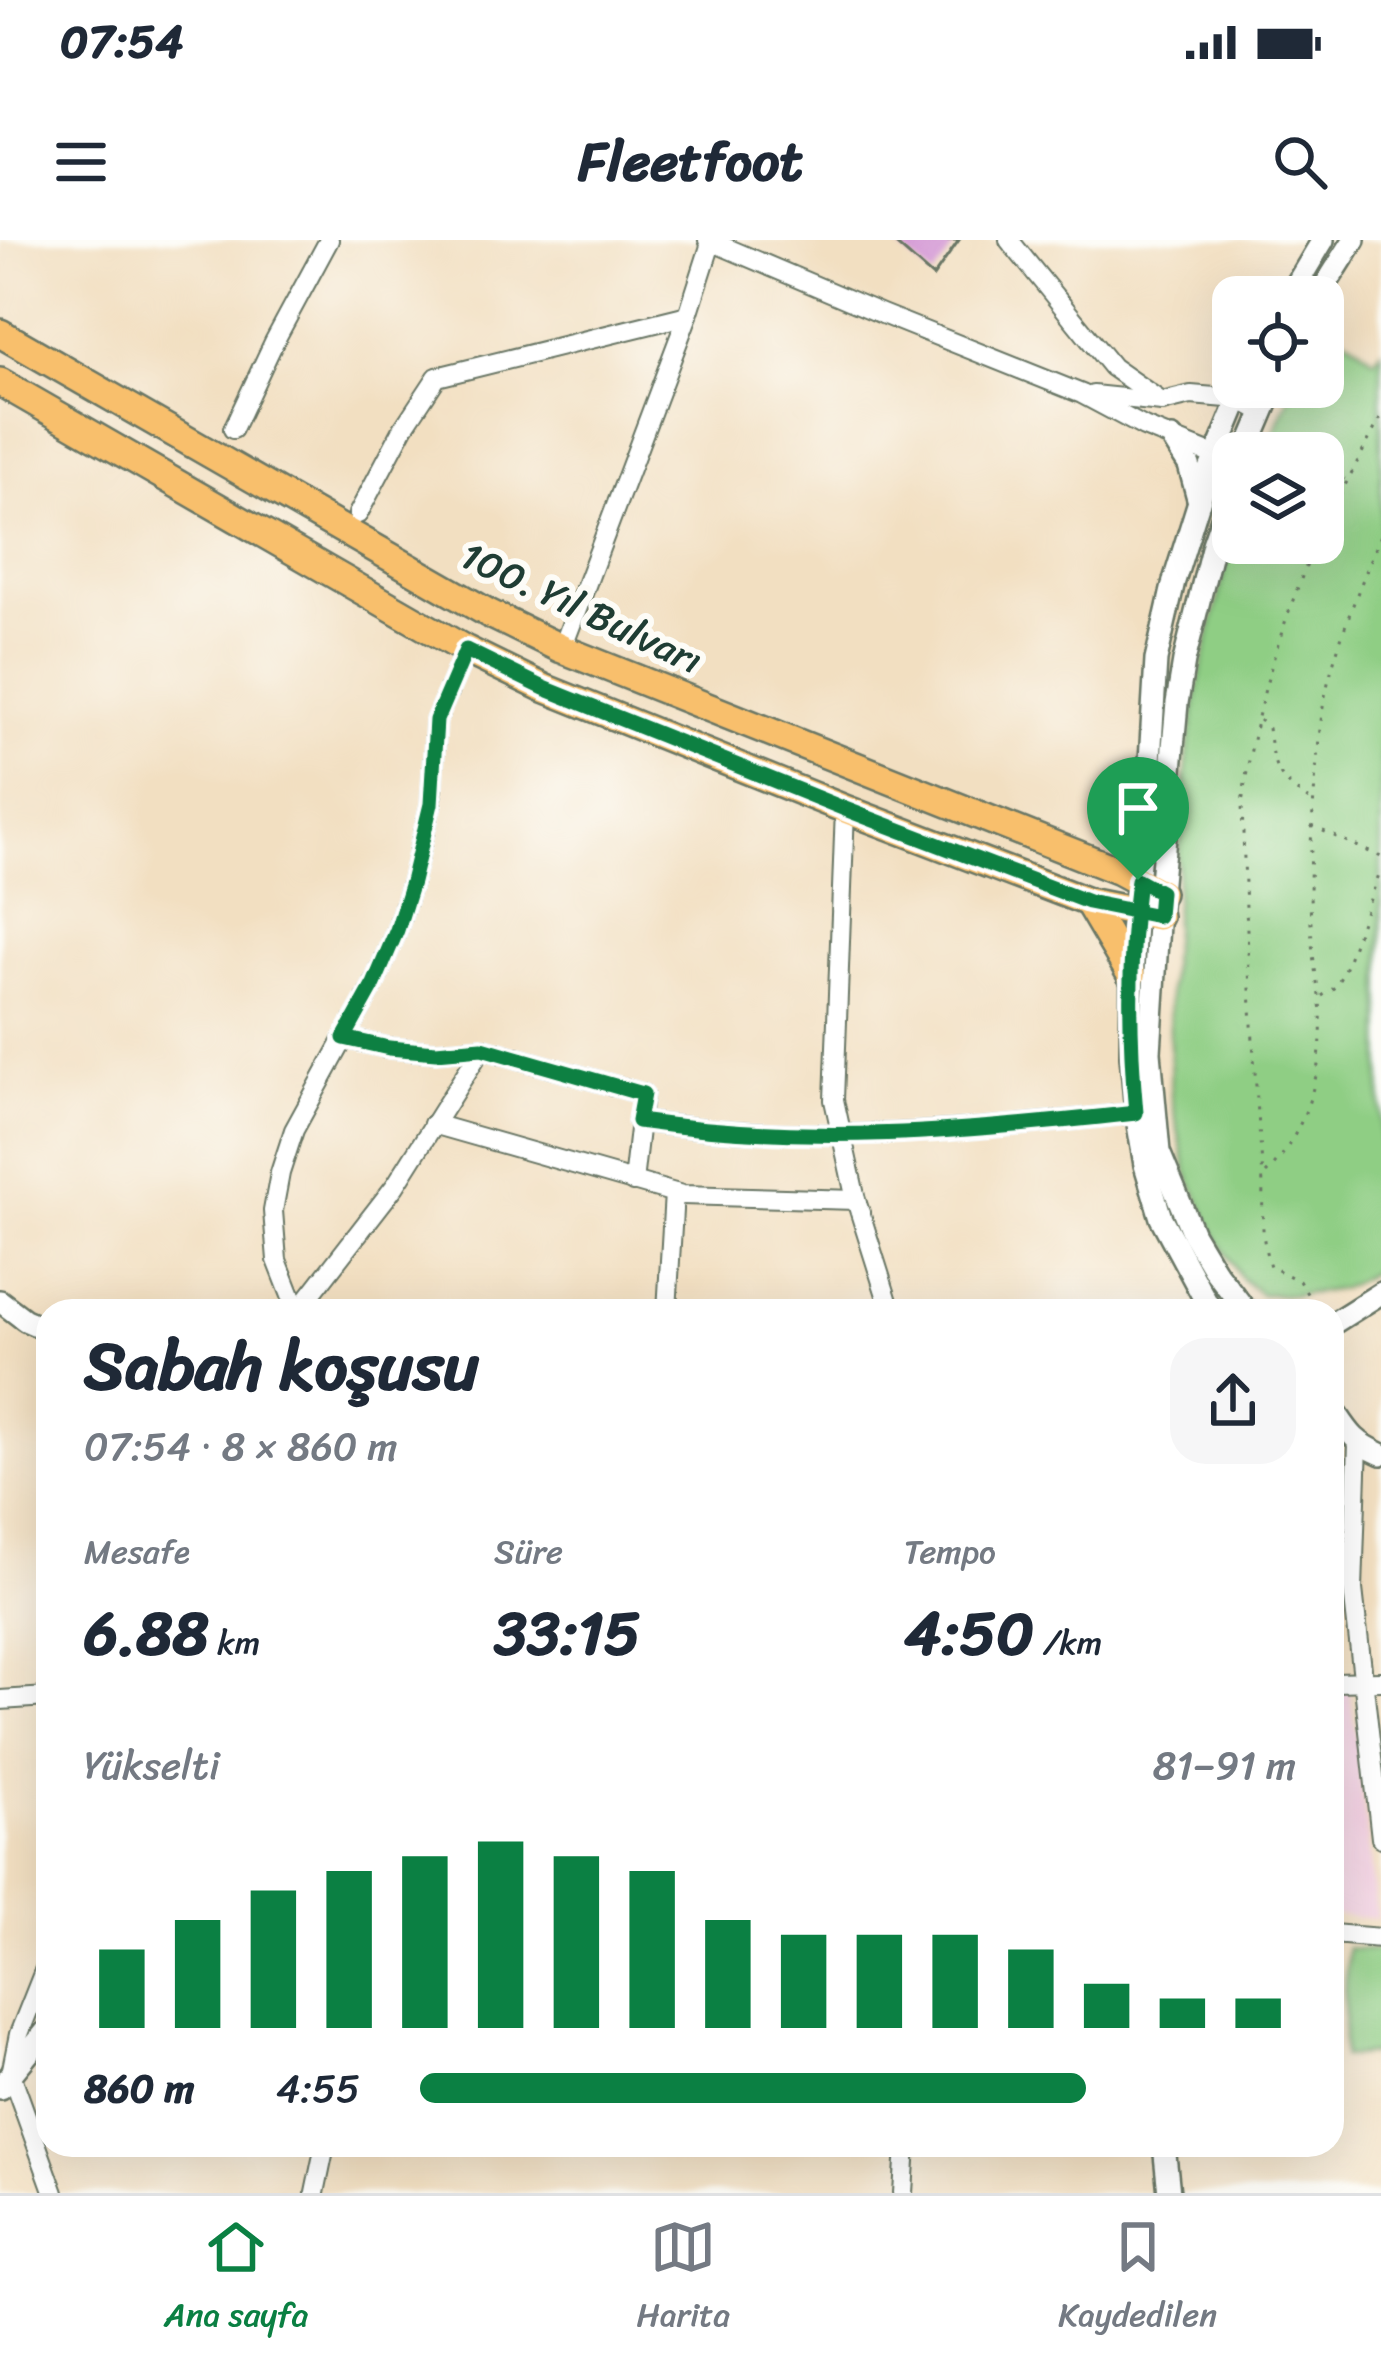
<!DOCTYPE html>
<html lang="tr">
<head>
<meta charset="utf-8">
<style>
	:root { --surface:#fff; --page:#f6f6f7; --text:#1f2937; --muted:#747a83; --line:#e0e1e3; --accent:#0b8043 }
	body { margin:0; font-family:Sriracha,sans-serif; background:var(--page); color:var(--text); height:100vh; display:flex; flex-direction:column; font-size:45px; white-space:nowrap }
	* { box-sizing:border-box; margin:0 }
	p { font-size:39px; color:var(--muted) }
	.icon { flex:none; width:66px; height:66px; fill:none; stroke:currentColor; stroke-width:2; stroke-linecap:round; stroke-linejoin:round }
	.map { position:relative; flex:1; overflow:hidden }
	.side { position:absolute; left:36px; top:1059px; width:1308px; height:858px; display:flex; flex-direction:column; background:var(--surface); border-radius:36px; box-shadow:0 12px 48px #0002 }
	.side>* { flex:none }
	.buttons { position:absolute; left:1212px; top:36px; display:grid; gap:24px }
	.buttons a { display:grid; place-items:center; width:132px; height:132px; border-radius:24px; background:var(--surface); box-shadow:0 12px 48px #0002; font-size:60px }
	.pin { position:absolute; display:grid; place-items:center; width:102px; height:102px; color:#fff; margin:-123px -51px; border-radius:50% 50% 50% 0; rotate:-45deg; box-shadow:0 0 12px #0007 }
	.pin .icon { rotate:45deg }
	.round { display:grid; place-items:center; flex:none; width:126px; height:126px; border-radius:36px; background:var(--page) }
	.summary { display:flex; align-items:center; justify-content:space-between; height:204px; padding:0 48px }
	h1 { font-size:66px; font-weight:700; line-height:90px }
	.metrics { display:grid; grid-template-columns:repeat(3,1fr); gap:18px; height:204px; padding:12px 48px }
	.metrics div { display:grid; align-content:center }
	.metrics b { font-size:60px; font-weight:700 }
	.metrics small { font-size:33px; font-weight:400 }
	.metrics p { font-size:33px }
	.chart { height:336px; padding:24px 48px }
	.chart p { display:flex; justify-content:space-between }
	.chart svg { width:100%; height:216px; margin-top:12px; stroke:var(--accent); stroke-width:6 }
	ul { padding:0 48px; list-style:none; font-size:39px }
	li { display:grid; grid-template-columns:192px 144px 1fr; align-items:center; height:90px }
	li i { height:30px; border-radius:15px; background:var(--accent) }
	.status { display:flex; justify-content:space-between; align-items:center; height:84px; padding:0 60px; background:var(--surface); direction:ltr }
	.status svg { height:33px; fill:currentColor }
	header { display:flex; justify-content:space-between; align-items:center; height:156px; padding:0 48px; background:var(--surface); font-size:54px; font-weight:700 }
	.tab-bar { display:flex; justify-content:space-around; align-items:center; height:168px; border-top:3px solid var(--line); background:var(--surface); font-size:33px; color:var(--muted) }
	.tab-bar a { display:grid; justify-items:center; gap:6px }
	.tab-bar .on { color:var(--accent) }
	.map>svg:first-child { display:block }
</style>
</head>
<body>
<div class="status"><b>07:54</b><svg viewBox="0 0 49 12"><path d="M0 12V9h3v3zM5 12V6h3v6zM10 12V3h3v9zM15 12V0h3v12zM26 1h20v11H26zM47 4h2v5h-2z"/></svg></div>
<header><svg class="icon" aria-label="menu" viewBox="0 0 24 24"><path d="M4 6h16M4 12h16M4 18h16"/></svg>Fleetfoot<svg class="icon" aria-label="search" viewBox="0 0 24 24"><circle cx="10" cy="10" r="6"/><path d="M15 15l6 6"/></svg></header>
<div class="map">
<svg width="1381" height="1953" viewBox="0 0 1381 1953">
	<rect width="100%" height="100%" fill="#fdfcf7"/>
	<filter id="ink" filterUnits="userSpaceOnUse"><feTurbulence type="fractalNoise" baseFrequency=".00833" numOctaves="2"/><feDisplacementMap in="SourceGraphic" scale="24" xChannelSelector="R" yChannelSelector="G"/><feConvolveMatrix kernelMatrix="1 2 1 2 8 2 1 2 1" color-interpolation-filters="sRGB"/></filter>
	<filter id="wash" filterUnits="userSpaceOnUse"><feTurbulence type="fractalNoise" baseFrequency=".004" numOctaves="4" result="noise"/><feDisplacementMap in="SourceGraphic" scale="48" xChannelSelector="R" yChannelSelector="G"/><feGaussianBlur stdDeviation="2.7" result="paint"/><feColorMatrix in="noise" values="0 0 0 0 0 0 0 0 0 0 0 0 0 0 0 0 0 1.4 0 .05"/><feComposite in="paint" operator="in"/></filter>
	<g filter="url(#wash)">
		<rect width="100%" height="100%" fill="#f2dfc1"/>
		<path fill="#f2cfe1" d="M1332,1448H1350L1377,1679L1332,1675Z"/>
		<g fill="#8fce84" stroke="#57865c" stroke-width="3">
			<path d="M1323,80L1374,119L1381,111V1028L1341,1049L1295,1055L1260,1054L1241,1038L1217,998L1187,933L1171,856L1169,748L1179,611L1188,509L1201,430L1233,298V303H1323V213H1265L1294,147H1323Z"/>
			<path d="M1347,1708L1381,1711V1813L1343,1817Z"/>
		</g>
		<g id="blocks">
			<path fill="#d396d4" d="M891,0H959L933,37Z"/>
		</g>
	</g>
	<g filter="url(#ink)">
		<use href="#blocks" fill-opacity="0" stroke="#697665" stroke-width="3"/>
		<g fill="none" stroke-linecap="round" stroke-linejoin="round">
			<defs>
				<g id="minor">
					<path d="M708,0L882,74L1082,154L1144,187L1233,223"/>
					<path d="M1009,0L1112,127L1162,162"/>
					<path d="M1093,155L1162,162L1191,155L1239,159L1263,172"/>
					<path d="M233,189L274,102L329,0"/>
					<path d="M358,274L404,187L437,137L688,75"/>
					<path d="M562,409L688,75L712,0"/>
					<path d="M845,569L834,860L856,960L891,1071"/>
					<path d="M344,798L389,808L436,812L482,808L643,854L633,942"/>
					<path d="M638,881C808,906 967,891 1136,873"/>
					<path d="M433,884L682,955L856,960"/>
					<path d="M297,1071L277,1020L273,971L280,933L294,890L374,744L397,690L412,642L431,564L436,480L466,410"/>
					<path d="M298,1071L395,946L482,808"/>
					<path d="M667,1071L674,953"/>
					<path d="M1358,1203L1353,1349L1381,1598"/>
					<path d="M1332,1442L1381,1441"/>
					<path d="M0,1460L48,1457"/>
					<path d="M1332,1694L1381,1698"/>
					<path d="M48,1721L19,1794L11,1834L54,1953"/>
					<path d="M315,1953L325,1905"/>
					<path d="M903,1953L906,1905"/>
				</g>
				<g id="tertiary">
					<path d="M1289,57L1323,0"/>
					<path d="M1318,57L1354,0"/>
					<path d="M1172,198L1189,225L1199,262"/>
					<path d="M1246,213L1274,147"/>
					<path d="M1233,246L1213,304L1184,421L1177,463L1160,653L1150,812L1159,912L1193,994L1215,1031L1246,1071"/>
					<path d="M0,1061L25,1080L48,1090"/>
					<path d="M1211,1071L1161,978L1145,925L1136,873L1131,816L1132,687L1150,521L1156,420L1174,341L1206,239L1244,147"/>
					<path d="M1332,1084L1381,1053"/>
					<path d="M1332,1167C1349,1192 1352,1201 1381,1214"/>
					<path d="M0,1848L48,1789"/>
					<path d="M1164,1905L1169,1953"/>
				</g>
				<g id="primary">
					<path d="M0,93L488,373L562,409L1119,631L1160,653"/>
					<path d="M0,142L466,410L544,448L845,569L1088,662L1158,676"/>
					<path d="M1088,662L1131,735"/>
				</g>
			</defs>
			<use href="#minor" stroke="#697665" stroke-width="22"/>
			<use href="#tertiary" stroke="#697665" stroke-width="26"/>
			<use href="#primary" stroke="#697665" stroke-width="32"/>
			<g stroke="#697665" stroke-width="3" stroke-dasharray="3 9" stroke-linecap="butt">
				<path d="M1271,204L1291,213"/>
				<path d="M1323,228L1345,239"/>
				<path d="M1323,287L1381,177"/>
				<path d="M1316,303C1280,385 1254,475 1242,564C1246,684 1252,805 1262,925C1265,961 1258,992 1270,1026L1299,1041L1317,1069"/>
				<path d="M1259,480L1268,488C1273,530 1277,538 1312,562"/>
				<path d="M1312,586L1381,617"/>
				<path d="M1322,756L1335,747L1343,733L1381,629"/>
				<path d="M1266,934C1306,894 1324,829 1321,773C1319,749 1313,724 1312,700C1308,648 1311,595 1315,543C1318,511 1320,474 1328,443C1341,392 1361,343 1381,295"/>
			</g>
			<use href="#minor" stroke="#fff" stroke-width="18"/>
			<use href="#tertiary" stroke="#fff" stroke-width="21"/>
			<use href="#primary" stroke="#f8bf6c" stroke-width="27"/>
		</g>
	</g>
	<g fill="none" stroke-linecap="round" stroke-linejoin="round" filter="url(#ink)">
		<defs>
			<path id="route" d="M1138,640C1128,718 1129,796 1136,873C965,892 809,906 638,881L643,854L482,808L436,812L389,808L344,798L374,744L397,690L412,642L431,564L436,480L466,410L544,448L845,569L1088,662L1158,676L1160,652L1138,640"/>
		</defs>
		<use href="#route" stroke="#fff" stroke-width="24"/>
		<use href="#route" stroke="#0b8043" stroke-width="15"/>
	</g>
	<g text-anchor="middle" stroke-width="12" stroke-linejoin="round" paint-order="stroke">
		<g font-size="39" fill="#1f3d34" stroke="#fdfcf7">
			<text transform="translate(582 367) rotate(25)" y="14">100. Yıl Bulvarı</text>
		</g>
	</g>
</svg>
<div class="buttons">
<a><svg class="icon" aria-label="locate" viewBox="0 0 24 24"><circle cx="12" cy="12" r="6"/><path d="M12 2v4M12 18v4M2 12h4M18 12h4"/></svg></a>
<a><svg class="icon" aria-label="layers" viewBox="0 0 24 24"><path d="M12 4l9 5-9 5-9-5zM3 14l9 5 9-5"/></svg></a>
</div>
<div class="pin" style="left:1138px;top:640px;background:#1e9e55"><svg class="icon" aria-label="arrive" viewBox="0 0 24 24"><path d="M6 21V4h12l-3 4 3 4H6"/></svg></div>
<section class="side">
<div class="summary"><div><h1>Sabah koşusu</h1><p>07:54 · 8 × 860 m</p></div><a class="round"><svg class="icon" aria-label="share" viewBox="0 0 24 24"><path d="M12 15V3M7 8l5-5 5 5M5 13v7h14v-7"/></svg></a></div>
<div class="metrics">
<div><p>Mesafe</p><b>6.88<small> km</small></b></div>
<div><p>Süre</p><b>33:15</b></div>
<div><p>Tempo</p><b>4:50<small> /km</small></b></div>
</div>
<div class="chart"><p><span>Yükselti</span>81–91 m</p>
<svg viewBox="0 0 160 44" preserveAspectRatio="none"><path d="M5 44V28M15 44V22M25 44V16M35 44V12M45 44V9M55 44V6M65 44V9M75 44V12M85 44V22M95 44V25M105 44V25M115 44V25M125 44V28M135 44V35M145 44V38M155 44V38"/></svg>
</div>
<ul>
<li><b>860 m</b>4:55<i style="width:76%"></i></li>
</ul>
</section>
</div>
<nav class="tab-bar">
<a class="on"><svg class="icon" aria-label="home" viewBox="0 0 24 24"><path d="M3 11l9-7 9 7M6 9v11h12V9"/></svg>Ana sayfa</a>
<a><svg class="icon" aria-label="map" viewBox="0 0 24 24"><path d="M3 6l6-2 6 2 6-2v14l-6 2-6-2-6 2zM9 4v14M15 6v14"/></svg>Harita</a>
<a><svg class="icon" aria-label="saved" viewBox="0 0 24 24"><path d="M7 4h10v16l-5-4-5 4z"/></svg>Kaydedilen</a>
</nav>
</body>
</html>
